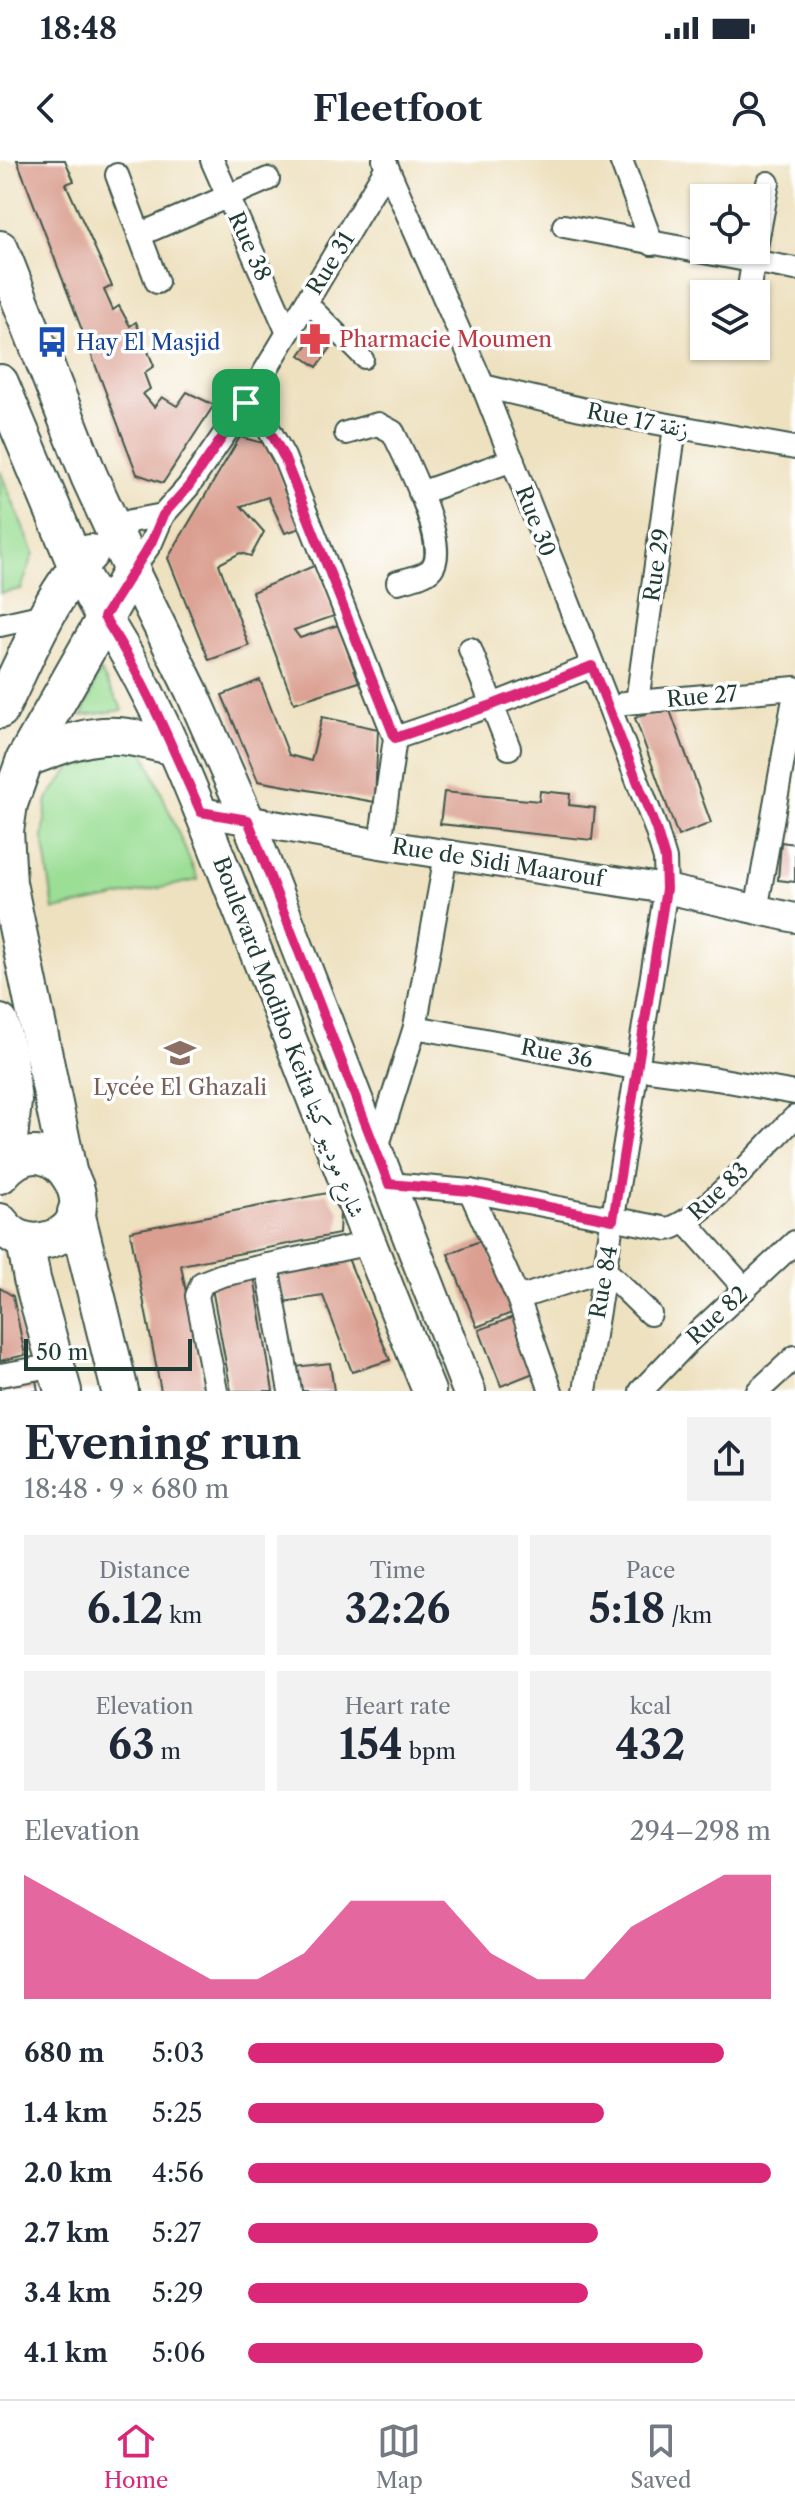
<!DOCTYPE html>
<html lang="en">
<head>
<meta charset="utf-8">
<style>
	:root { --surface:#fff; --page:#f2f2f3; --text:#1f2937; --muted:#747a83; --line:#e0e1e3; --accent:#db2777 }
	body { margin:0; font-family:"Libre Caslon Text",Amiri,serif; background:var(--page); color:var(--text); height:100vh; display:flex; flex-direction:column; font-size:30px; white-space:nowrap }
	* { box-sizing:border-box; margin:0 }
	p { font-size:26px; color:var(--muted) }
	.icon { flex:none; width:44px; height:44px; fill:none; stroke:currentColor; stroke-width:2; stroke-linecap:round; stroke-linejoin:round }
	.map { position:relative; height:1231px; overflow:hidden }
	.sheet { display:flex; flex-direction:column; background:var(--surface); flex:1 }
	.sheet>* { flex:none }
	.fabs { position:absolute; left:690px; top:24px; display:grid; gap:16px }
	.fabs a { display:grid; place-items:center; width:80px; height:80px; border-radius:0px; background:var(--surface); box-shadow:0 2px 6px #0004; font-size:40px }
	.scale { position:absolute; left:24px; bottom:20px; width:168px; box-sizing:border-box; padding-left:8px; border:4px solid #1f3d34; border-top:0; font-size:22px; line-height:28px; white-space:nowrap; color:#1f3d34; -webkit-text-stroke:6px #fff; paint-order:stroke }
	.pin { position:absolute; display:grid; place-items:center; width:68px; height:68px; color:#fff; margin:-34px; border-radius:16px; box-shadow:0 4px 12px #0006 }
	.round { display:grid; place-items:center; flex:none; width:84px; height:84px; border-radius:0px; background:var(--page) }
	.head { display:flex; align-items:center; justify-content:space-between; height:136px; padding:0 24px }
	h1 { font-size:44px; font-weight:700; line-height:60px }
	.metrics { display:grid; grid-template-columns:repeat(3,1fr); gap:12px; height:136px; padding:8px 24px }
	.metrics div { display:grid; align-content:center; border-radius:0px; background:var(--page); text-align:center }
	.metrics b { font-size:40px; font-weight:700 }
	.metrics small { font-size:22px; font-weight:400 }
	.metrics p { font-size:22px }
	.chart { height:224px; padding:16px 24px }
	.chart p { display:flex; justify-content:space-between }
	.chart svg { width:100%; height:144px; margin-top:8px; fill:var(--accent); opacity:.7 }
	ul { padding:0 24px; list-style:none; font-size:26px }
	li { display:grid; grid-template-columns:128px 96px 1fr; align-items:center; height:60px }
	li i { height:20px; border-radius:10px; background:var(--accent) }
	.status { display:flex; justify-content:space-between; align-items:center; height:56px; padding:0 40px; background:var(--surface); direction:ltr }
	.status svg { height:22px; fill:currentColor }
	header { display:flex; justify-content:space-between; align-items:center; height:104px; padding:0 24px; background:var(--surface); font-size:36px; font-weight:700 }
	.menu { display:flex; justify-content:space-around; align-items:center; height:112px; border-top:2px solid var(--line); background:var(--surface); font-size:22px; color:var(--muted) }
	.menu a { display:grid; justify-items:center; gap:4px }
	.menu .active { color:var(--accent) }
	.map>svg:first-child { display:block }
</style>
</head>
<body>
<div class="status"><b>18:48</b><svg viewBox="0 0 49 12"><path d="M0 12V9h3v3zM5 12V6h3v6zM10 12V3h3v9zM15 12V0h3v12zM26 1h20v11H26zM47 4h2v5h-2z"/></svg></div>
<header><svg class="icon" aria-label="back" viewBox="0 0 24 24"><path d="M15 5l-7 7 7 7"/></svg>Fleetfoot<svg class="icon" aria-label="person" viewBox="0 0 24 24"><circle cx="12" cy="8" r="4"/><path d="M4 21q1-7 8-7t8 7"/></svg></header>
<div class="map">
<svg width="795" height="1231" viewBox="0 0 795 1231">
	<rect width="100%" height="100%" fill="#fff"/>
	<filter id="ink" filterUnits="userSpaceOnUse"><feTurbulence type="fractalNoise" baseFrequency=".0125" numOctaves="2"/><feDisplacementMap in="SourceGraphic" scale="16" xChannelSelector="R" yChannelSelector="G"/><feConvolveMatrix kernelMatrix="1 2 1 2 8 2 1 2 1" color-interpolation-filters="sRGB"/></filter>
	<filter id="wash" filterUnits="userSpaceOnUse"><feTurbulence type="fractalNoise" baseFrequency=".006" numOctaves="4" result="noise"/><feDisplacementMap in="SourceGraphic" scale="32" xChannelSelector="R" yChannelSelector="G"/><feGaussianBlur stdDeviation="1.8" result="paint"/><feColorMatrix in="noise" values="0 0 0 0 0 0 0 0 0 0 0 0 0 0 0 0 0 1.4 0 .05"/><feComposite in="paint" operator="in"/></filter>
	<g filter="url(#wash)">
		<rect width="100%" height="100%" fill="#eee1c0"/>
		<g fill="#9bde95" stroke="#5d8e64" stroke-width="2">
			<path d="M0,311L34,393L21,429L0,433Z"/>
			<path d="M100,511L123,550L82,556Z"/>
			<path d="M143,589L198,720L54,750L43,678L47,639L82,594Z"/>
		</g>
		<g id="blocks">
			<g fill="#da9f90">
				<path d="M17,0H65L74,21L66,24L112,126L104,130L113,150L119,146L130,166L136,162L154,206L144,213L150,229L143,234L154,247L162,237L177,246L187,232L214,245L163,323L137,314Z"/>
				<path d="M315,174L332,186L317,207L300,195Z"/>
				<path d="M240,277L267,284L301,368L285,373L268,337L241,346L264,372L251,396L240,393L219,404L249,486L209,500L168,398Z"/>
				<path d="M316,405L334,456L294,470L300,478L338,465L359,522L294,543L252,432Z"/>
				<path d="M260,520L289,595L311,601L322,557L378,569L375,642L258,621L222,535Z"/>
				<path d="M668,545L711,663L678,676L635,558Z"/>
				<path d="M540,631L570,634L569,645L595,648L592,680L440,664L444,632L539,641Z"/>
				<path d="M781,682L795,684V722L778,720Z"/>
				<path d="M327,1033L340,1052L339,1074L181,1105L204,1231H161L130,1071Z"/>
				<path d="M484,1079L514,1152L477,1167L448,1094Z"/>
				<path d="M347,1096L390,1200L352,1212L323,1136L283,1142L277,1114Z"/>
				<path d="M254,1116L273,1231H231L211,1123Z"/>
				<path d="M0,1128L13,1136L25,1195L0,1201Z"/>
				<path d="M516,1156L541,1210L501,1226L479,1170Z"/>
				<path d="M330,1203L334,1231H299L294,1207Z"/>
				<path d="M36,1220L38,1231H0V1227Z"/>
			</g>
		</g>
	</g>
	<g filter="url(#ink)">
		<use href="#blocks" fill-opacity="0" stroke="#3e5649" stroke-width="2"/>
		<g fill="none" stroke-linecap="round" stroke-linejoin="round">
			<defs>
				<path id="pedestrian" d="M306,141L364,199"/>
				<g id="minor">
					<path d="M212,0L288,173"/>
					<path d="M384,0L483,226L609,546L656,669L665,699L666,729L585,1231"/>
					<path d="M621,0L652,84"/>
					<path d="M117,15L157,122"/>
					<path d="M564,66L795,109"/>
					<path d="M139,75L268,19"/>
					<path d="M756,87L768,23"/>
					<path d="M748,134L755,90"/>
					<path d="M483,226L581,249L795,288"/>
					<path d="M246,243L265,262L284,297L395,578L380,684"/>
					<path d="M346,273L378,264L393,272C405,297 450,385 432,408C426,416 408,419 398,422"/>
					<path d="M420,333L513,300"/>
					<path d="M112,370L131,361L163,355"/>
					<path d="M132,410L151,383L163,355L188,327L246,243L387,7"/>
					<path d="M0,465L49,454"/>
					<path d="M470,489L509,588"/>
					<path d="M637,542L675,267"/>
					<path d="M625,543L795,528"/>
					<path d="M395,578L492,545L592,506"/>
					<path d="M756,751L795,533"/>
					<path d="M415,867L635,908L717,919L795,933"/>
					<path d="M376,991L415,867L446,695"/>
					<path d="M389,1024L470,1031L668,1069C704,1059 766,985 795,957"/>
					<path d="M470,1031L518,1138L551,1231"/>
					<path d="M686,1062L745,1129"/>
					<path d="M267,1105L290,1231"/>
					<path d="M518,1138L605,1110L650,1154"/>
					<path d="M0,1215L57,1205"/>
					<path d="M216,1231L197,1136L202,1123L222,1115L370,1083"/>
					<path d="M641,1231L688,1182L795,1082"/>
					<path d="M758,1231L795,1197"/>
				</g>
				<path id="tertiary" d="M201,652L380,684L666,729L795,758"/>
				<g id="secondary">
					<path d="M132,410L192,532L248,660L469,1231"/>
					<path d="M104,457C166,553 205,663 247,769C308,923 366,1078 429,1231"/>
				</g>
				<g id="primary">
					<path d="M0,89L89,316L132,410L25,599L9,644L5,671L8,723L68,1011"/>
					<path d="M0,223L77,407L104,457"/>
					<path d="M0,550C25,500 51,433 90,393"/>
					<path d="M25,599C50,590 76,578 103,576C126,574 149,581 171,586"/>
					<path d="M0,863L8,897L13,941L6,1008"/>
					<path d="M0,1015C54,949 120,1067 43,1081C25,1084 10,1076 0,1062"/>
					<path d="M76,1052L120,1231"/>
					<path d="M25,1081L32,1119L63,1231"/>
				</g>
			</defs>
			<use href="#pedestrian" stroke="#3e5649" stroke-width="22"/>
			<use href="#minor" stroke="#3e5649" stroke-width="26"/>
			<use href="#tertiary" stroke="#3e5649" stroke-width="32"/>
			<use href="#secondary" stroke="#3e5649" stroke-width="36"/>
			<use href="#primary" stroke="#3e5649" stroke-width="40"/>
			<use href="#pedestrian" stroke="#fff" stroke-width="18"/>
			<use href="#minor" stroke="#fff" stroke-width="22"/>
			<use href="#tertiary" stroke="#fff" stroke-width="28"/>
			<use href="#secondary" stroke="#fff" stroke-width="32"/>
			<use href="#primary" stroke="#fff" stroke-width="36"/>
		</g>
	</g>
	<g fill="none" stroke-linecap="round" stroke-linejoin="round" filter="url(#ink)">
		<defs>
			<path id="route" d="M246,243L265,262L284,297L395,578L492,545L592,506L656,669L665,699L666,729L613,1060L470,1031L389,1024L248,660L201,652C171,585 144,518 104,457L151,383L163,355L188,327Z"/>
		</defs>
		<use href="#route" stroke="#fff" stroke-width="16"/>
		<use href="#route" stroke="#db2777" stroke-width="10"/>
	</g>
	<defs>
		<symbol id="pharmacy-bare" viewBox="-9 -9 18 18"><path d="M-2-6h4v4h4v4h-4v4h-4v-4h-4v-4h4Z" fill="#e0444e" stroke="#fff" stroke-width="2.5" paint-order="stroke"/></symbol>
		<symbol id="bus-bare" viewBox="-9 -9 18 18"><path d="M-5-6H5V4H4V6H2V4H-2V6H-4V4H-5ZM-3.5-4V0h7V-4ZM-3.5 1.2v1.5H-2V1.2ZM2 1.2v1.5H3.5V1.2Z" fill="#1a4fb4" stroke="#fff" stroke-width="2.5" paint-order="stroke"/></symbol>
		<symbol id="school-bare" viewBox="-9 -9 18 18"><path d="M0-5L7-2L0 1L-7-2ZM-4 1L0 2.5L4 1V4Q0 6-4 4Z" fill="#8d6e63" stroke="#fff" stroke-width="2.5" paint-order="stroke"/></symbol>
	</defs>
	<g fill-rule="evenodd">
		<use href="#pharmacy-bare" x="293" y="157" width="44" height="44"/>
		<use href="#bus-bare" x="30" y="160" width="44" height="44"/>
		<use href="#school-bare" x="158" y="871" width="44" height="44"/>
	</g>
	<g text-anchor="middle" stroke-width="7" stroke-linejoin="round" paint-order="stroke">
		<g font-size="22" fill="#1f3d34" stroke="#fff">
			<text transform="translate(250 86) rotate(66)" y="8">Rue 38</text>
			<text transform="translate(330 103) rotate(-58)" y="8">Rue 31</text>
			<text transform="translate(638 260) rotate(11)" y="8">Rue 17 زنقة</text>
			<text transform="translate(536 361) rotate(69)" y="8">Rue 30</text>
			<text transform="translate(656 405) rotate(-82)" y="8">Rue 29</text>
			<text transform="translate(702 536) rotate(-5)" y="8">Rue 27</text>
			<text transform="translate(498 702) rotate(9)" y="8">Rue de Sidi Maarouf</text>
			<text transform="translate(289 877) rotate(69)" y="8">Boulevard Modibo Keita شارع موديبو كيتا</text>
			<text transform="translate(557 893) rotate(11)" y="8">Rue 36</text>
			<text transform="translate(718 1031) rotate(-43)" y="8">Rue 83</text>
			<text transform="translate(603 1122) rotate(-80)" y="8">Rue 84</text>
			<text transform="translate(717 1155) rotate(-43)" y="8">Rue 82</text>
		</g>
		<g font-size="22" fill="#be3a42" stroke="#fff" text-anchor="start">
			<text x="339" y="187">Pharmacie Moumen</text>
		</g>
		<g font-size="22" fill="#164399" stroke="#fff" text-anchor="start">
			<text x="76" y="190">Hay El Masjid</text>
		</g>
		<g font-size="22" fill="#785e54" stroke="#fff">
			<text x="180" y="935">Lycée El Ghazali</text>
		</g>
	</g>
</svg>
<div class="fabs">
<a><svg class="icon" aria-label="locate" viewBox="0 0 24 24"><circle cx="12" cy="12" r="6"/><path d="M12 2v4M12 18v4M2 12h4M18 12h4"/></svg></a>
<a><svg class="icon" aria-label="layers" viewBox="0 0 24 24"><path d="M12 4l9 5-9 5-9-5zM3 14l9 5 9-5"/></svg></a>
</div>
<div class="scale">50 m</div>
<div class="pin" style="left:246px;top:243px;background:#1e9e55"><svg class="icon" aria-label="arrive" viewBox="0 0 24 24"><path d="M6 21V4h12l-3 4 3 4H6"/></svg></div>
</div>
<section class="sheet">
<div class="head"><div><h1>Evening run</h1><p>18:48 · 9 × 680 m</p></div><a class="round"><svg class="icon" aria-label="share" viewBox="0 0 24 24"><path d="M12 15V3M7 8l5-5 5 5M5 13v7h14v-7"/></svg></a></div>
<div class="metrics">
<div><p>Distance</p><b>6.12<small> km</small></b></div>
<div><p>Time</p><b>32:26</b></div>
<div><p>Pace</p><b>5:18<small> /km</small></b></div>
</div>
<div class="metrics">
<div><p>Elevation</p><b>63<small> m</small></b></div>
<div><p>Heart rate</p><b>154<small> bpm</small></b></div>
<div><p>kcal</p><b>432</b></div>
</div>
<div class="chart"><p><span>Elevation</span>294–298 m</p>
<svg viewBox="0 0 160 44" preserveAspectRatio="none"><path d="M0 44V6L10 14L20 22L30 30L40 38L50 38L60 30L70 14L80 14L90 14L100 30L110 38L120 38L130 22L140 14L150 6L160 6V44z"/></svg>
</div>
<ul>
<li><b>680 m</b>5:03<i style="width:91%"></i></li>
<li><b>1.4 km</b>5:25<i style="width:68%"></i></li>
<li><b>2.0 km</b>4:56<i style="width:100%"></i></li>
<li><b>2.7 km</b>5:27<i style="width:67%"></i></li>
<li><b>3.4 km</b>5:29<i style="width:65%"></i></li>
<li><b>4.1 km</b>5:06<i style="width:87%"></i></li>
</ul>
</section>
<nav class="menu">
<a class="active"><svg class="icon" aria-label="home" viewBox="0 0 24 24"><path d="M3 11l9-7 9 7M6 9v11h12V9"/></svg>Home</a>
<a><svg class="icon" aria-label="map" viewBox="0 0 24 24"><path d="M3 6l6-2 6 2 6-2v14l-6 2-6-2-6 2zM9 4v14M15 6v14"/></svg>Map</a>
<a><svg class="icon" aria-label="saved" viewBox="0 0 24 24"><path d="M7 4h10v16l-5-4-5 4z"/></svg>Saved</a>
</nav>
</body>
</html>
